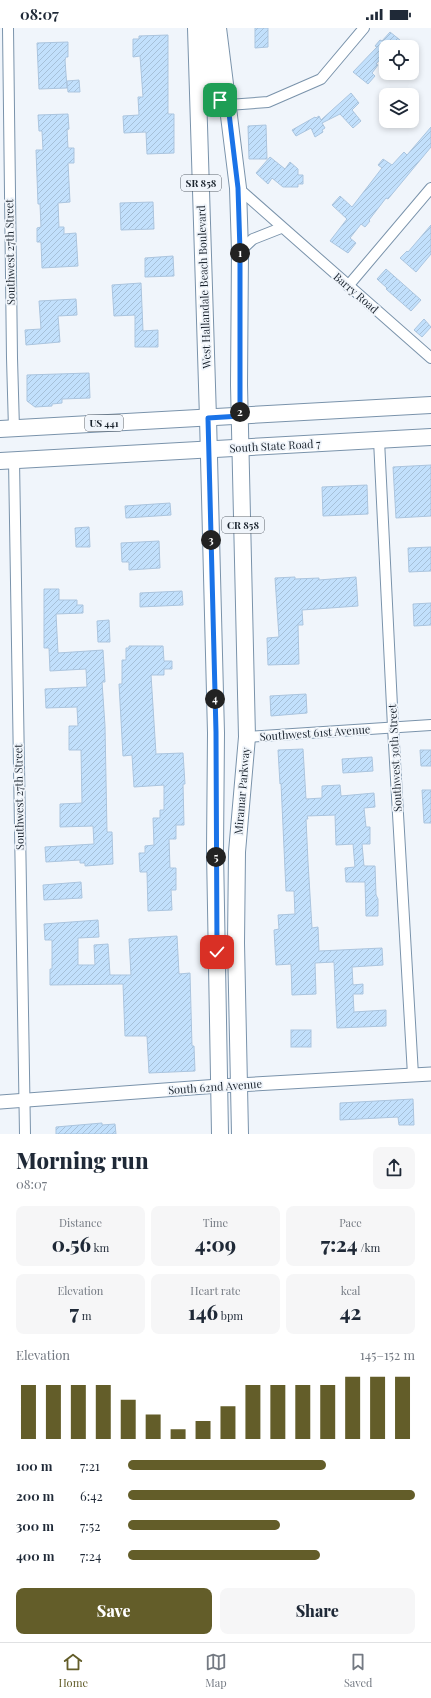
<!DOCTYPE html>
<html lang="en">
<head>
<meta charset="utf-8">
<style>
	:root { --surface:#fff; --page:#f6f6f7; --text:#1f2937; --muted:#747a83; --line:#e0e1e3; --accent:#635d29 }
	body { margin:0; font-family:"Playfair Display",serif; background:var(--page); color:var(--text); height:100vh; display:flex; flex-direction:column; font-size:15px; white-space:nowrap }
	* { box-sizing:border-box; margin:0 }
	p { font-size:13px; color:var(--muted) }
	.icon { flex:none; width:22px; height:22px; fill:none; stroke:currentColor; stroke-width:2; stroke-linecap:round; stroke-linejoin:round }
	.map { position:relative; height:1106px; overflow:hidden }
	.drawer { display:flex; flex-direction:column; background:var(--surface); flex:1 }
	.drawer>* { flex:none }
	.buttons { position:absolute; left:379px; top:12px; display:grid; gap:8px }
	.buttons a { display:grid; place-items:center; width:40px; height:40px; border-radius:8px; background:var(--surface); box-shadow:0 2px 6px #0003; font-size:20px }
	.pin { position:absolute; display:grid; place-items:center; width:34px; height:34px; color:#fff; margin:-17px; border-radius:8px; box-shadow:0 2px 6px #0006 }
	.km { position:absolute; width:20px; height:20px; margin:-10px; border-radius:50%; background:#222; color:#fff; font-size:11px; line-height:20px; text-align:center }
	.round { display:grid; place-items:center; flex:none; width:42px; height:42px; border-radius:8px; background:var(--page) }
	.head { display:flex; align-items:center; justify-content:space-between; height:68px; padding:0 16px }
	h1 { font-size:22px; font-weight:800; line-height:30px }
	.stats { display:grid; grid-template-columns:repeat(3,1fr); gap:6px; height:68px; padding:4px 16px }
	.stats div { display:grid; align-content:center; border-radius:8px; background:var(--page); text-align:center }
	.stats b { font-size:20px; font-weight:800 }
	.stats small { font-size:11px; font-weight:400 }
	.stats p { font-size:11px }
	.chart { height:112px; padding:8px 16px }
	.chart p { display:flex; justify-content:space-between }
	.chart svg { width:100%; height:72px; margin-top:4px; stroke:var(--accent); stroke-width:6 }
	.button { display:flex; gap:8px; margin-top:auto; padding:8px 16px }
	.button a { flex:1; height:46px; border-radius:8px; background:var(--accent); color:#fff; font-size:16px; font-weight:800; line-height:46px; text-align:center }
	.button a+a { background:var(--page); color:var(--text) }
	ul { padding:0 16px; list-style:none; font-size:13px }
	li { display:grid; grid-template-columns:64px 48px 1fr; align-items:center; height:30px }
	li i { height:10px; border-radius:5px; background:var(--accent) }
	.status { display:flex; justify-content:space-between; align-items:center; height:28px; padding:0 20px; background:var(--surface); direction:ltr }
	.status svg { height:11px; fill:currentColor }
	.dock { display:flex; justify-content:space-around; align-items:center; height:56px; border-top:1px solid var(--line); background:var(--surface); font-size:11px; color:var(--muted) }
	.dock a { display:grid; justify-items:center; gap:2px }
	.dock .selected { color:var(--accent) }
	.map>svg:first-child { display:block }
</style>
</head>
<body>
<div class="status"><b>08:07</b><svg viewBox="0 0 49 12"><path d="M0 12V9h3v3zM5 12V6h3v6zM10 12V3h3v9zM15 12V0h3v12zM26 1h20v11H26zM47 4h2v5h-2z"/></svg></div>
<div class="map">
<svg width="431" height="1106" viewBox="0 0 431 1106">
	<defs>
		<pattern id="building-hatch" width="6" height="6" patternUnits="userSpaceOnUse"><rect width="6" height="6" fill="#c2e0fc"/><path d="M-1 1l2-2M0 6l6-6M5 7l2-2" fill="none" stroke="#a6c0d8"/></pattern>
	</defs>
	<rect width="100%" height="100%" fill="#f0f5fb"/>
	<g fill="url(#building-hatch)" stroke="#abc5df">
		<path d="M255,0H268V19L255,20Z"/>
		<path d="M390,4L400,12L394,19H386V28L385,26L376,36L378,37L372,45L375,48L368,56L353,44L377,19L375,18L380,12L382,13Z"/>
		<path d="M168,7V86H174V125L147,126L146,104L124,105L123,88L139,87L138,69H143L140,28L133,29V11H139V8Z"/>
		<path d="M68,14V29H66L65,32L67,60L39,61L37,15Z"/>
		<path d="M79,52L80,64H68L67,53Z"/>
		<path d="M351,65L359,75L352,82L361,93L353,100L340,86L322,95L325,100L322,102L323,104L315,109L311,100L296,108L292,102L315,89L316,90L319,88L321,92Z"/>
		<path d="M68,86L69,101L67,102L68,120H74V135H68L70,174L58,175L59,199H64V206L76,205L78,238L42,240L41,214H37V200L41,199L40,176H38L36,122H43L42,103H39L38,87Z"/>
		<path d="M266,97L267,131H249L248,98Z"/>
		<path d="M431,99V119L388,171L386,170L369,192L370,193L365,199L361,196L350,210L356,215L348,225L330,213L347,191L332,177L340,168L352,179L382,140L378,137L383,131L392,137L404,124L407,127Z"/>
		<path d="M270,129L285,141L290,134L298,141V147H303V156H298V159H283L272,150L268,156L256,145Z"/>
		<path d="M153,174L154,201L121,202L120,175Z"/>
		<path d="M431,197V226L416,244L400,230L407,223L408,224Z"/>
		<path d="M173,228L174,248L145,249V230Z"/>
		<path d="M386,241L421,272L411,283L386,261L387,260L377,251Z"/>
		<path d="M141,255L143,303L158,302V319H135V287L114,288L112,257Z"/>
		<path d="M76,271L77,287L58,288L60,314L26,317L25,302L41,301L39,273Z"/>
		<path d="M424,291L431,299L422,309L414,302Z"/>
		<path d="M89,345L90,370L62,371V375L52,376V378L35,379L27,373V347Z"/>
		<path d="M431,437V488L396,490L393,439Z"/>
		<path d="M367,457L368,486L323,488L322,459Z"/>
		<path d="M170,475L171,487L126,490L125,478Z"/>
		<path d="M89,499L90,519H76L75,500Z"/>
		<path d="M159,513L160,540L129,542V534H122L121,515Z"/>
		<path d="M431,519V543L409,544L408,520Z"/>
		<path d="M295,549V551L319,550V552L356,549L358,578L302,582L303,597H298L299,636L268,637L267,610L279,609L275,550Z"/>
		<path d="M44,561H59V572H77V577H83V585L56,586L58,625L103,622L105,654H102L105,698L107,804H112L113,836L85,838V835H80V832L46,834L45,819L94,816L93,798L60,799V776L82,775L81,722H69V698H78L77,679L46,680L45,661L87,659L86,641L50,643L49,620H44Z"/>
		<path d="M182,563L183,577L140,579V565Z"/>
		<path d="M431,575V597L414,598L413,576Z"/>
		<path d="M109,592L110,614H98L97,593Z"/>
		<path d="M129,618H163L164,633H172V641H164V647H151L156,726L183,725L185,756H183L184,797H176V811H169L170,840H176V862H171L172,882L148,883L147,844H140L139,825H145V818L154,817L153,790H160V782H164V757L134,759L132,727L123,728L119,656H122V632H126V620H129Z"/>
		<path d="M306,666L307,685L271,688L270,668Z"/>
		<path d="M303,721L306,771L322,770V758L340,757L341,768L374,765L375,779L364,780L366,799H370V816H362L364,838H375L376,867L378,871V888H366L365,854H346L345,840L355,839L353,816L336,817L335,787L307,788L308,791H306L308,834L312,900L318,899L319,923L382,920L383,937L352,939L353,957L363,956V966H353L354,984L386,982V998L337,1000L334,934L315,935L316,966L292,967L291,936L276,937L274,902L279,901L278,887L295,886L294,863H286L281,755L280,756L278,722Z"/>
		<path d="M420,722H431V738H421Z"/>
		<path d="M372,729L373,743L343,745L342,731Z"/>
		<path d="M422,762H431V795H424Z"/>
		<path d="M81,854L82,870L44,872L43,857Z"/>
		<path d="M98,892L99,909L78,910V937H95L94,917L108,916L110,947H131L129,911L177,908L179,946L190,945L192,1018H194L195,1043L149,1045L147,1008H125L123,956L50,957V941H52V912H45L44,896Z"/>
		<rect x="291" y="1002" width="20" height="17"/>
		<path d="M413,1071L414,1097H399L398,1089L340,1092V1075Z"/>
		<path d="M102,1095V1097L115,1096L116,1106H56V1099Z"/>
	</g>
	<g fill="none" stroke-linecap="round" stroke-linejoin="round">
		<defs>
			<g id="minor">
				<path d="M8,0L12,330L14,401"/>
				<path d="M228,77L268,74L321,51L364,0"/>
				<path d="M238,160L431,330"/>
				<path d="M240,223L253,211L281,200"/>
				<path d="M348,258L431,160"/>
				<path d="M379,412L393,699L413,1047"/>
				<path d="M14,432L25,1106"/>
				<path d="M247,709L431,697"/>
			</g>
			<path id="tertiary" d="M0,1074L219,1058L431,1046"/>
			<g id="primary">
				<path d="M196,0L208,390L216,705L215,823L220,1106"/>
				<path d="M218,0L238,160L240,223L239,357L247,709L237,824L236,915L240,1106"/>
				<path d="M206,6C208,30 204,62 228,77"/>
				<path d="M0,401L431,377"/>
				<path d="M0,433L431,409"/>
			</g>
		</defs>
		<use href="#minor" stroke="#7a93ab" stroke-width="12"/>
		<use href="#tertiary" stroke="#7a93ab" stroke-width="15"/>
		<use href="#primary" stroke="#7a93ab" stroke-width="18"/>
		<use href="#minor" stroke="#fff" stroke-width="10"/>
		<use href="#tertiary" stroke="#fff" stroke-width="13"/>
		<use href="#primary" stroke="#fff" stroke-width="16"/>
	</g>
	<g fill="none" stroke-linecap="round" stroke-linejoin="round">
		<defs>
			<path id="route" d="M217,924L216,704L208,390L240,388V223L238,160L228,77L220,72"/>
		</defs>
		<use href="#route" stroke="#fff" stroke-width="8"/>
		<use href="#route" stroke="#1a73e8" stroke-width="5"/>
	</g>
	<g text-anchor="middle" stroke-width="3.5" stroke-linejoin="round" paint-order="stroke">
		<g fill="#f0f5fb" stroke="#5a626b" stroke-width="1">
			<rect x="181" y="147" width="40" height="16" rx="3"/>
			<rect x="85" y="387" width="38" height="16" rx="3"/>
			<rect x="222" y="489" width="42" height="16" rx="3"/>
		</g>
		<g font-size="10" font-weight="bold" fill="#1a232d">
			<text x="201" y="159">SR 858</text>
			<text x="104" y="399">US 441</text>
			<text x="243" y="501">CR 858</text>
		</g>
		<g font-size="11" fill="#1a232d" stroke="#f0f5fb">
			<text transform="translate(10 224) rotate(-91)" y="4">Southwest 27th Street</text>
			<text transform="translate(204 259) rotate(-92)" y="4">West Hallandale Beach Boulevard</text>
			<text transform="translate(356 265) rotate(41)" y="4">Barry Road</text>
			<text transform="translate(275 418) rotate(-3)" y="4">South State Road 7</text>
			<text transform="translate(315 705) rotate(-4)" y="4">Southwest 61st Avenue</text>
			<text transform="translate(395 730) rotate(-93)" y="4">Southwest 30th Street</text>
			<text transform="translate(242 763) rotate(-85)" y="4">Miramar Parkway</text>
			<text transform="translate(19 769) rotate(-91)" y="4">Southwest 27th Street</text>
			<text transform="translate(215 1059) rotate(-4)" y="4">South 62nd Avenue</text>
		</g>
	</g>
</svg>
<div class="buttons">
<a><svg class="icon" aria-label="locate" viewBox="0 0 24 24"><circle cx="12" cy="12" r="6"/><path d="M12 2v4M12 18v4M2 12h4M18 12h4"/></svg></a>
<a><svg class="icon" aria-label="layers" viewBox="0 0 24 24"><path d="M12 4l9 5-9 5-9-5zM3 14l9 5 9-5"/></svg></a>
</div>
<div class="pin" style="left:220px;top:72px;background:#1e9e55"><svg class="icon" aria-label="arrive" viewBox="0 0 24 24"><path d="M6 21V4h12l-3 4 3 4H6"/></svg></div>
<div class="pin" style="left:217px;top:924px;background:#d93025"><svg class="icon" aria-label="check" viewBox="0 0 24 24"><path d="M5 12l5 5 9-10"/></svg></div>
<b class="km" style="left:240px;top:225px">1</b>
<b class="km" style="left:240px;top:384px">2</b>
<b class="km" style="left:211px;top:512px">3</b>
<b class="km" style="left:215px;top:671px">4</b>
<b class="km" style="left:216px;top:829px">5</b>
</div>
<section class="drawer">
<div class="head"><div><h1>Morning run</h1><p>08:07</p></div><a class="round"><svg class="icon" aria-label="share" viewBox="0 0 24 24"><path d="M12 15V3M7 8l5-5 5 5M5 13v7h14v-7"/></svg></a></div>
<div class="stats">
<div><p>Distance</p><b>0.56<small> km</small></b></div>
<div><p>Time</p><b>4:09</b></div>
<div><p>Pace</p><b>7:24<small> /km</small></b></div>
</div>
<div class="stats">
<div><p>Elevation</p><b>7<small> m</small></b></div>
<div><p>Heart rate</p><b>146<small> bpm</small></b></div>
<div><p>kcal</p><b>42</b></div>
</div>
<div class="chart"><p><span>Elevation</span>145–152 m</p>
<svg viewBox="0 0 160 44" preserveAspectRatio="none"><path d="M5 44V11M15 44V11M25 44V11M35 44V11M45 44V20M55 44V29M65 44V38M75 44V33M85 44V24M95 44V11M105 44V11M115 44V11M125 44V11M135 44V6M145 44V6M155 44V6"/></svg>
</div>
<ul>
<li><b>100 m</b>7:21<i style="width:69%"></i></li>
<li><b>200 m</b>6:42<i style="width:100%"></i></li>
<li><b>300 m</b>7:52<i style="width:53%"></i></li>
<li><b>400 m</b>7:24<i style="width:67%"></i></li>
</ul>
<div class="button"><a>Save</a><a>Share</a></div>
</section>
<nav class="dock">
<a class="selected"><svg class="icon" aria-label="home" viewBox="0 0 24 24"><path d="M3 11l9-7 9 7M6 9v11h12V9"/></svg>Home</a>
<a><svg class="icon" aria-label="map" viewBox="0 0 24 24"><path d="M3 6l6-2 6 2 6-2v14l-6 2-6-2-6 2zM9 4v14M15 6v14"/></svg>Map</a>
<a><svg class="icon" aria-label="saved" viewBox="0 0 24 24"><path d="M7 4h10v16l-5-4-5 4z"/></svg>Saved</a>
</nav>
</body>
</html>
